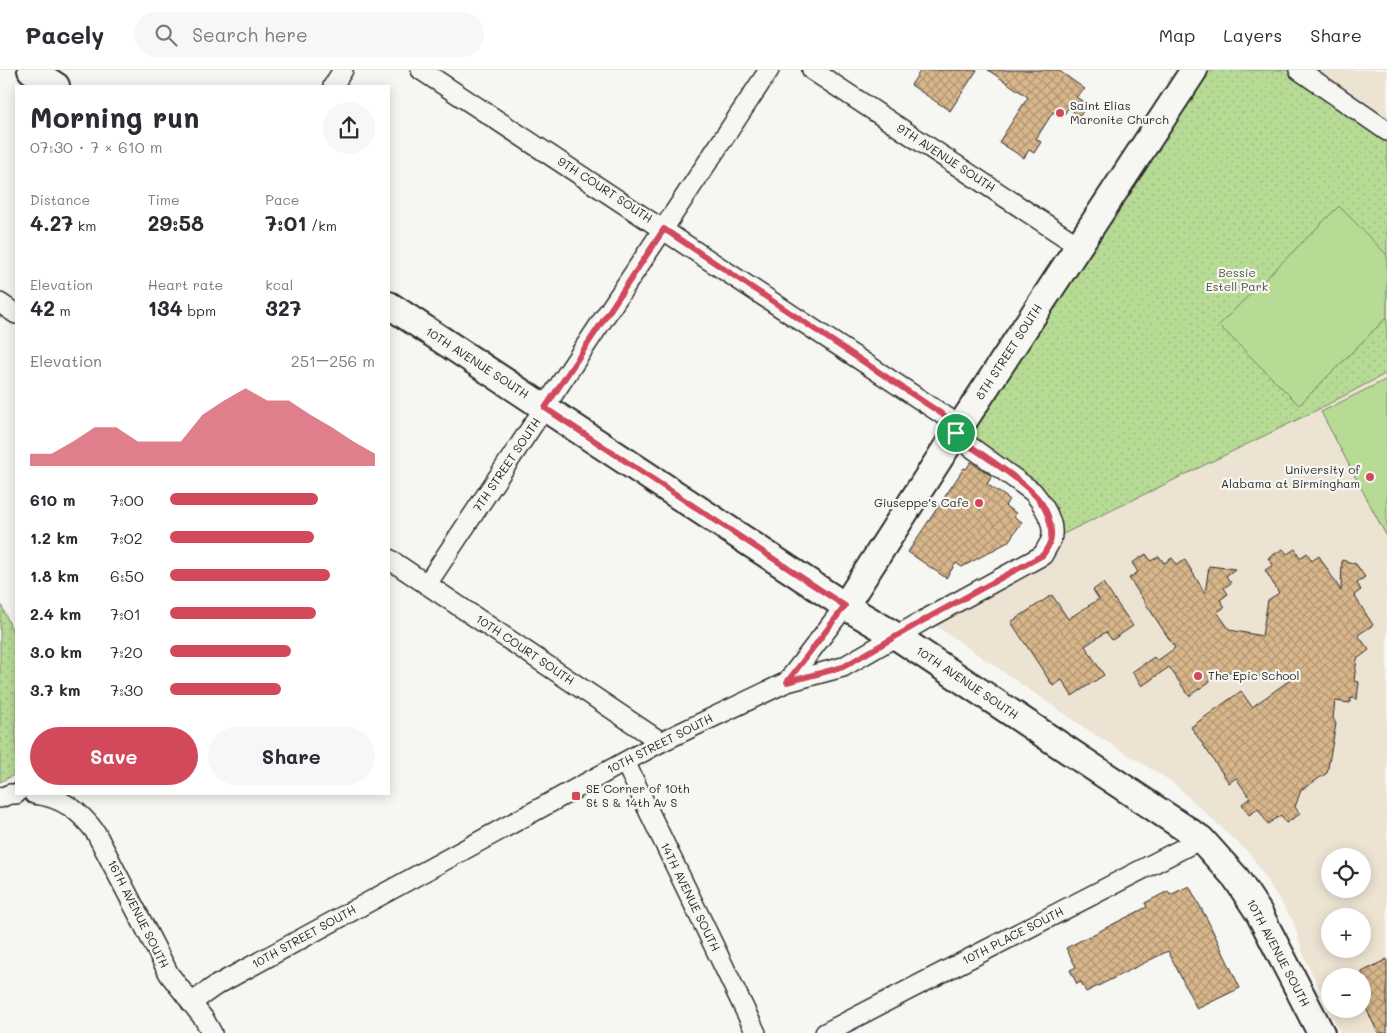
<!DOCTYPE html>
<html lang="en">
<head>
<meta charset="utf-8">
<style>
	:root { --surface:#fff; --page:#f7f7f7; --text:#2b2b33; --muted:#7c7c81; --line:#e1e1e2; --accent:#d1495b }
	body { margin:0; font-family:Mali,sans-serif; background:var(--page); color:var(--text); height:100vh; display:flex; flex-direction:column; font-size:19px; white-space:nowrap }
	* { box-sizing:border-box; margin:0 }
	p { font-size:16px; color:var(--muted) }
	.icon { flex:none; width:28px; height:28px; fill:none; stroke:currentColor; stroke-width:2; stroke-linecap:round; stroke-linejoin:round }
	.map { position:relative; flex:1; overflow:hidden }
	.sheet { position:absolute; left:15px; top:15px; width:375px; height:710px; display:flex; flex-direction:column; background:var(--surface); border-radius:0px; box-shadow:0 2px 12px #0003 }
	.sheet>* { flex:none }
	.tools { position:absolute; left:1321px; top:778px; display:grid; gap:10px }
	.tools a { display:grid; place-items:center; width:50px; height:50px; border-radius:50%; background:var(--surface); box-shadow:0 2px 12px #0003; font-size:25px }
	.pin { position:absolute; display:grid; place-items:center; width:42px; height:42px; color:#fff; margin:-21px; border:2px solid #fff; border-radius:50%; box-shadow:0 1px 5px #0007 }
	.round { display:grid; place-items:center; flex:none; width:52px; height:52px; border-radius:26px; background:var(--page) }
	.overview { display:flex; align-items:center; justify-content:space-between; height:85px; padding:0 15px }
	h1 { font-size:28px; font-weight:700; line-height:38px }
	.metrics { display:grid; grid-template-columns:repeat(3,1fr); gap:8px; height:85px; padding:5px 15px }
	.metrics div { display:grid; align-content:center }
	.metrics b { font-size:21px; font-weight:700 }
	.metrics small { font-size:14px; font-weight:400 }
	.metrics p { font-size:14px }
	.chart { height:140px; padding:10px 15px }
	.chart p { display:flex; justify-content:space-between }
	.chart svg { width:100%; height:90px; margin-top:5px; fill:var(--accent); opacity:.7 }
	.primary-button { display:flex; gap:10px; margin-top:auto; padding:10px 15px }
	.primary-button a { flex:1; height:58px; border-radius:30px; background:var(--accent); color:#fff; font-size:20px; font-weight:700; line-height:58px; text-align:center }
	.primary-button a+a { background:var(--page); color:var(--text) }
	ul { padding:0 15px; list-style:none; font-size:16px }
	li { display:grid; grid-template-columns:80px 60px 1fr; align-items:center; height:38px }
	li i { height:12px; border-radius:6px; background:var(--accent) }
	header { display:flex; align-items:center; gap:30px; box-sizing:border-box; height:70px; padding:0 25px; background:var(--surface); border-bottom:1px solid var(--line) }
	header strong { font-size:24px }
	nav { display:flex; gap:28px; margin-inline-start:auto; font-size:18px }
	.search { width:350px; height:45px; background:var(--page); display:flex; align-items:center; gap:12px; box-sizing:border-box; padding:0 18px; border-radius:28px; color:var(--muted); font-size:19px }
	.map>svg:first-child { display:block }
</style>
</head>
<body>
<header>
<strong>Pacely</strong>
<div class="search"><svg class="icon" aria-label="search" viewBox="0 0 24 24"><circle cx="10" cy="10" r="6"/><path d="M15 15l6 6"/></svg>Search here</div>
<nav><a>Map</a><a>Layers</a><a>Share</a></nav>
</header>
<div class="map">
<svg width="1387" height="963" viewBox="0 0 1387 963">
	<defs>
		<pattern id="park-dots" width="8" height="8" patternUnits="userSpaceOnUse" patternTransform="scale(1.25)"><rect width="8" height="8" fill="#b7db95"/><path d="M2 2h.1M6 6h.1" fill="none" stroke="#9ebc81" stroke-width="1.8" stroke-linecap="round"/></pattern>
		<pattern id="building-cross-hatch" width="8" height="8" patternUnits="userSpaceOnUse" patternTransform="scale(1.25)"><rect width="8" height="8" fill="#d9b78b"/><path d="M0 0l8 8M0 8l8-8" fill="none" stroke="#b09572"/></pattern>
	</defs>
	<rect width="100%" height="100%" fill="#f6f6f2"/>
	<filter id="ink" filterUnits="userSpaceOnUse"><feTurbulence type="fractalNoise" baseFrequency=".02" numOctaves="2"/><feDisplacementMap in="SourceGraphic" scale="10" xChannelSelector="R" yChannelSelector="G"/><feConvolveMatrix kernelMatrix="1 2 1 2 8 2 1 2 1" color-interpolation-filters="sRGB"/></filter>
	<g filter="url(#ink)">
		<g fill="#ede3d3" fill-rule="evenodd">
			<path d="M1299,0H1387V61Z"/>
			<path d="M1387,303V963H1340L1304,886L1293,851L1251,785L1171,711L1094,664L926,549L1051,470L1317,340ZM1330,786H1362V819H1330ZM1330,846H1362V879H1330ZM1330,906H1362V939H1330Z"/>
		</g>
		<g fill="url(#park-dots)" stroke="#718360">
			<path d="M1195,0H1299L1387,61V303L1317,340L1051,470L1047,443L956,363Z"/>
			<path d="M0,532L16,569V704L0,712Z"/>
		</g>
		<g fill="#b7db95" stroke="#718360">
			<path d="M1339,136L1387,185V247L1299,335L1219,255Z"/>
			<path d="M1387,309V467L1321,342Z"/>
		</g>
		<g fill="url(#building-cross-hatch)" stroke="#2b2b2b">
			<path d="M921,0H977L950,41L911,15Z"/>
			<path d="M988,0H1058L1085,19L1076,27L1087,34L1080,46L1068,38L1062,48L1053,42L1036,69L1041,72L1034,83L1029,80L1024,88L999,72L1028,27Z"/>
			<path d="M971,392L992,406L987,414L1009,429L1005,436L1016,443L1014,447L1022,452L1008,472L962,497L956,493L946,508L908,482L964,398L966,399Z"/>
			<path d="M1283,479L1287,484L1295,479L1300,488L1307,483L1312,491L1319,486L1341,521L1342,490L1356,494L1365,507L1357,513L1361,520L1354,525L1373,555L1358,565L1369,580L1357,589L1354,611L1359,612L1357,629L1351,628L1350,633L1335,631L1333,648L1336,654L1327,703L1301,720L1295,737L1300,744L1286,753L1281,745L1268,754L1258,739L1249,745L1242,734L1250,728L1236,708L1229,713L1191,657L1241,621L1252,637L1290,610L1239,604L1225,601L1189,626L1169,597L1142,616L1132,602L1154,587L1157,591L1175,578L1129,508L1138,502L1132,493L1146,484L1151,491L1159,486L1164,493L1172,488L1177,495L1185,490L1205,523L1209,496L1235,499L1226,506L1231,513L1224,518L1228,524L1220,530L1225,537L1217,542L1230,560L1262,566L1268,530L1279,523L1265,500L1273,495L1268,488Z"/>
			<path d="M1103,513L1133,556L1112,570L1106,562L1085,576L1104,605L1072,626L1062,610L1053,616L1011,552L1052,525L1068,549L1099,529L1093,520Z"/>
			<path d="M1189,816L1208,851L1240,918L1197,939L1168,881L1086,922L1081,912L1077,914L1070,900L1076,897L1066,878L1147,837L1145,833L1168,821L1170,825Z"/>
			<path d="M1387,889V963H1378L1362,930V902Z"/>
		</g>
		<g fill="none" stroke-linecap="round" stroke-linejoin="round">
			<defs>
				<g id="street">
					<path d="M812,0L1079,176"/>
					<path d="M1299,0L1387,61"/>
					<path d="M333,16L343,0"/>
					<path d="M0,233L16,244"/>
					<path d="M389,489L661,672"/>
					<path d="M427,514L769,0"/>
					<path d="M787,612L845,536"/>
					<path d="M625,692L756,963"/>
					<path d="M34,724C62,727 80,741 96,763L169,904L204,949L212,963"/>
					<path d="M0,728L10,724H16"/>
					<path d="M191,933L215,916L661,672L787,612L843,597L926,549L1043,485C1045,480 1049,475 1051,470C1056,454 1043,434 1033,422L964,372L956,363L948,348L421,0"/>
					<path d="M825,963L1201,769"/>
				</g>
				<g id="secondary">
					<path d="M31,0L56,16"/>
					<path d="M389,235L845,536L896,566L1201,769L1236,808L1259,843L1321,963"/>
					<path d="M845,536L950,372L1194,0"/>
				</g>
			</defs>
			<use href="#street" stroke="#2b2b2b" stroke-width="22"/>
			<use href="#secondary" stroke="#2b2b2b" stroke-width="30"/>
			<use href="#street" stroke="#f6f6f2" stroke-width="19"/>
			<use href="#secondary" stroke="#f6f6f2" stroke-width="26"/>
		</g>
	</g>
	<g fill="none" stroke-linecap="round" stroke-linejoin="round" filter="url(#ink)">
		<defs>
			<path id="route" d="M664,159L948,348L956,363L964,372C976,380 988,388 999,396C1024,414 1054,433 1051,468C1051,473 1046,480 1043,485L926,549L843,597L787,612L845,536L545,338Z"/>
		</defs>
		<use href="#route" stroke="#fff" stroke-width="10"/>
		<use href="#route" stroke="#d1495b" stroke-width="6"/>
	</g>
	<g fill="#d1495b" stroke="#f6f6f2" stroke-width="2">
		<circle cx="1060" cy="43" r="5"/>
		<circle cx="1370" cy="407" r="5"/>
		<circle cx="979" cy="433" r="5"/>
		<circle cx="1198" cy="606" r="5"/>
		<rect x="571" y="721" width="10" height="10" rx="2.5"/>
	</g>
	<g text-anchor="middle" stroke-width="4.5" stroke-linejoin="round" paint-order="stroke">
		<g font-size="12" fill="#2b2b2b" stroke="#f6f6f2" text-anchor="start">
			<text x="1070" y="40">Saint Elias<tspan x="1070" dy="14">Maronite Church</tspan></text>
			<text x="1360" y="404" text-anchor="end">University of<tspan x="1360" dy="14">Alabama at Birmingham</tspan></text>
			<text x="969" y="437" text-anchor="end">Giuseppe's Cafe</text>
			<text x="1208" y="610">The Epic School</text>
			<text x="586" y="723">SE Corner of 10th<tspan x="586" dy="14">St S &amp; 14th Av S</tspan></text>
		</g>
		<g font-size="12" fill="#2b2b2b" stroke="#f6f6f2">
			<text transform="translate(946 88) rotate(33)" y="4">9TH AVENUE SOUTH</text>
			<text transform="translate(605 120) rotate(33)" y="4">9TH COURT SOUTH</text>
			<text transform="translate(1009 282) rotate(-57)" y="4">8TH STREET SOUTH</text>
			<text transform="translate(477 293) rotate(33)" y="4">10TH AVENUE SOUTH</text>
			<text transform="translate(507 395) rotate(-56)" y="4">7TH STREET SOUTH</text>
			<text transform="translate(525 580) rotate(34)" y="4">10TH COURT SOUTH</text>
			<text transform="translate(967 613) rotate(34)" y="4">10TH AVENUE SOUTH</text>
			<text transform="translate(660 674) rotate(-27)" y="4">10TH STREET SOUTH</text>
			<text transform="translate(690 827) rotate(64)" y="4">14TH AVENUE SOUTH</text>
			<text transform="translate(138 844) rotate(63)" y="4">16TH AVENUE SOUTH</text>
			<text transform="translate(1013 866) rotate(-27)" y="4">10TH PLACE SOUTH</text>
			<text transform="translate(304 867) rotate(-29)" y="4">10TH STREET SOUTH</text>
			<text transform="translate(1278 883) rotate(62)" y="4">10TH AVENUE SOUTH</text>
		</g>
		<g font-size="12" fill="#4e5746" stroke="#f6f6f2">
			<text x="1237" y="207">Bessie<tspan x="1237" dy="14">Estell Park</tspan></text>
		</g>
	</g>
</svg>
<div class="tools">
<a><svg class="icon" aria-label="locate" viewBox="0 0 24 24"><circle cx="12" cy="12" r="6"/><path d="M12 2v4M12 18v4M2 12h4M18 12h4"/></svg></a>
<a>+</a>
<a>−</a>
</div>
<div class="pin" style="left:956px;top:363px;background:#1e9e55"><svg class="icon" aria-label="arrive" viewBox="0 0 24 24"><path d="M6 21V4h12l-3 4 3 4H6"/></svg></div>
<section class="sheet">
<div class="overview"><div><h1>Morning run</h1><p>07:30 · 7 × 610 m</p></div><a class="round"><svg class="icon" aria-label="share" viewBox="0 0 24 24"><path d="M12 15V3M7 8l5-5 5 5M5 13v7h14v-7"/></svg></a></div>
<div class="metrics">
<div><p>Distance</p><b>4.27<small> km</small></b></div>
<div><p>Time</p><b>29:58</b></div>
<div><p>Pace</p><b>7:01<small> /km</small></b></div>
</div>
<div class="metrics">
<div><p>Elevation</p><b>42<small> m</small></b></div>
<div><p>Heart rate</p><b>134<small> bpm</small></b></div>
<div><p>kcal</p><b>327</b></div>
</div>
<div class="chart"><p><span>Elevation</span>251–256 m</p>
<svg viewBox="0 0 160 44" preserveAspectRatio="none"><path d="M0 44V38L10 38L20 32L30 25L40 25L50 32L60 32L70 32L80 19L90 12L100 6L110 12L120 12L130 19L140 25L150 32L160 38V44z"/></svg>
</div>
<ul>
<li><b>610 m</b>7:00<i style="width:72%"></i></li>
<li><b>1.2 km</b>7:02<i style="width:70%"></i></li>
<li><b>1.8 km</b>6:50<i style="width:78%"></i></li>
<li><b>2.4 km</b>7:01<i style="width:71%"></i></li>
<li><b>3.0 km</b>7:20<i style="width:59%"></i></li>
<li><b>3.7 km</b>7:30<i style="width:54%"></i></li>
</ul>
<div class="primary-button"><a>Save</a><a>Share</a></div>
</section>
</div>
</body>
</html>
